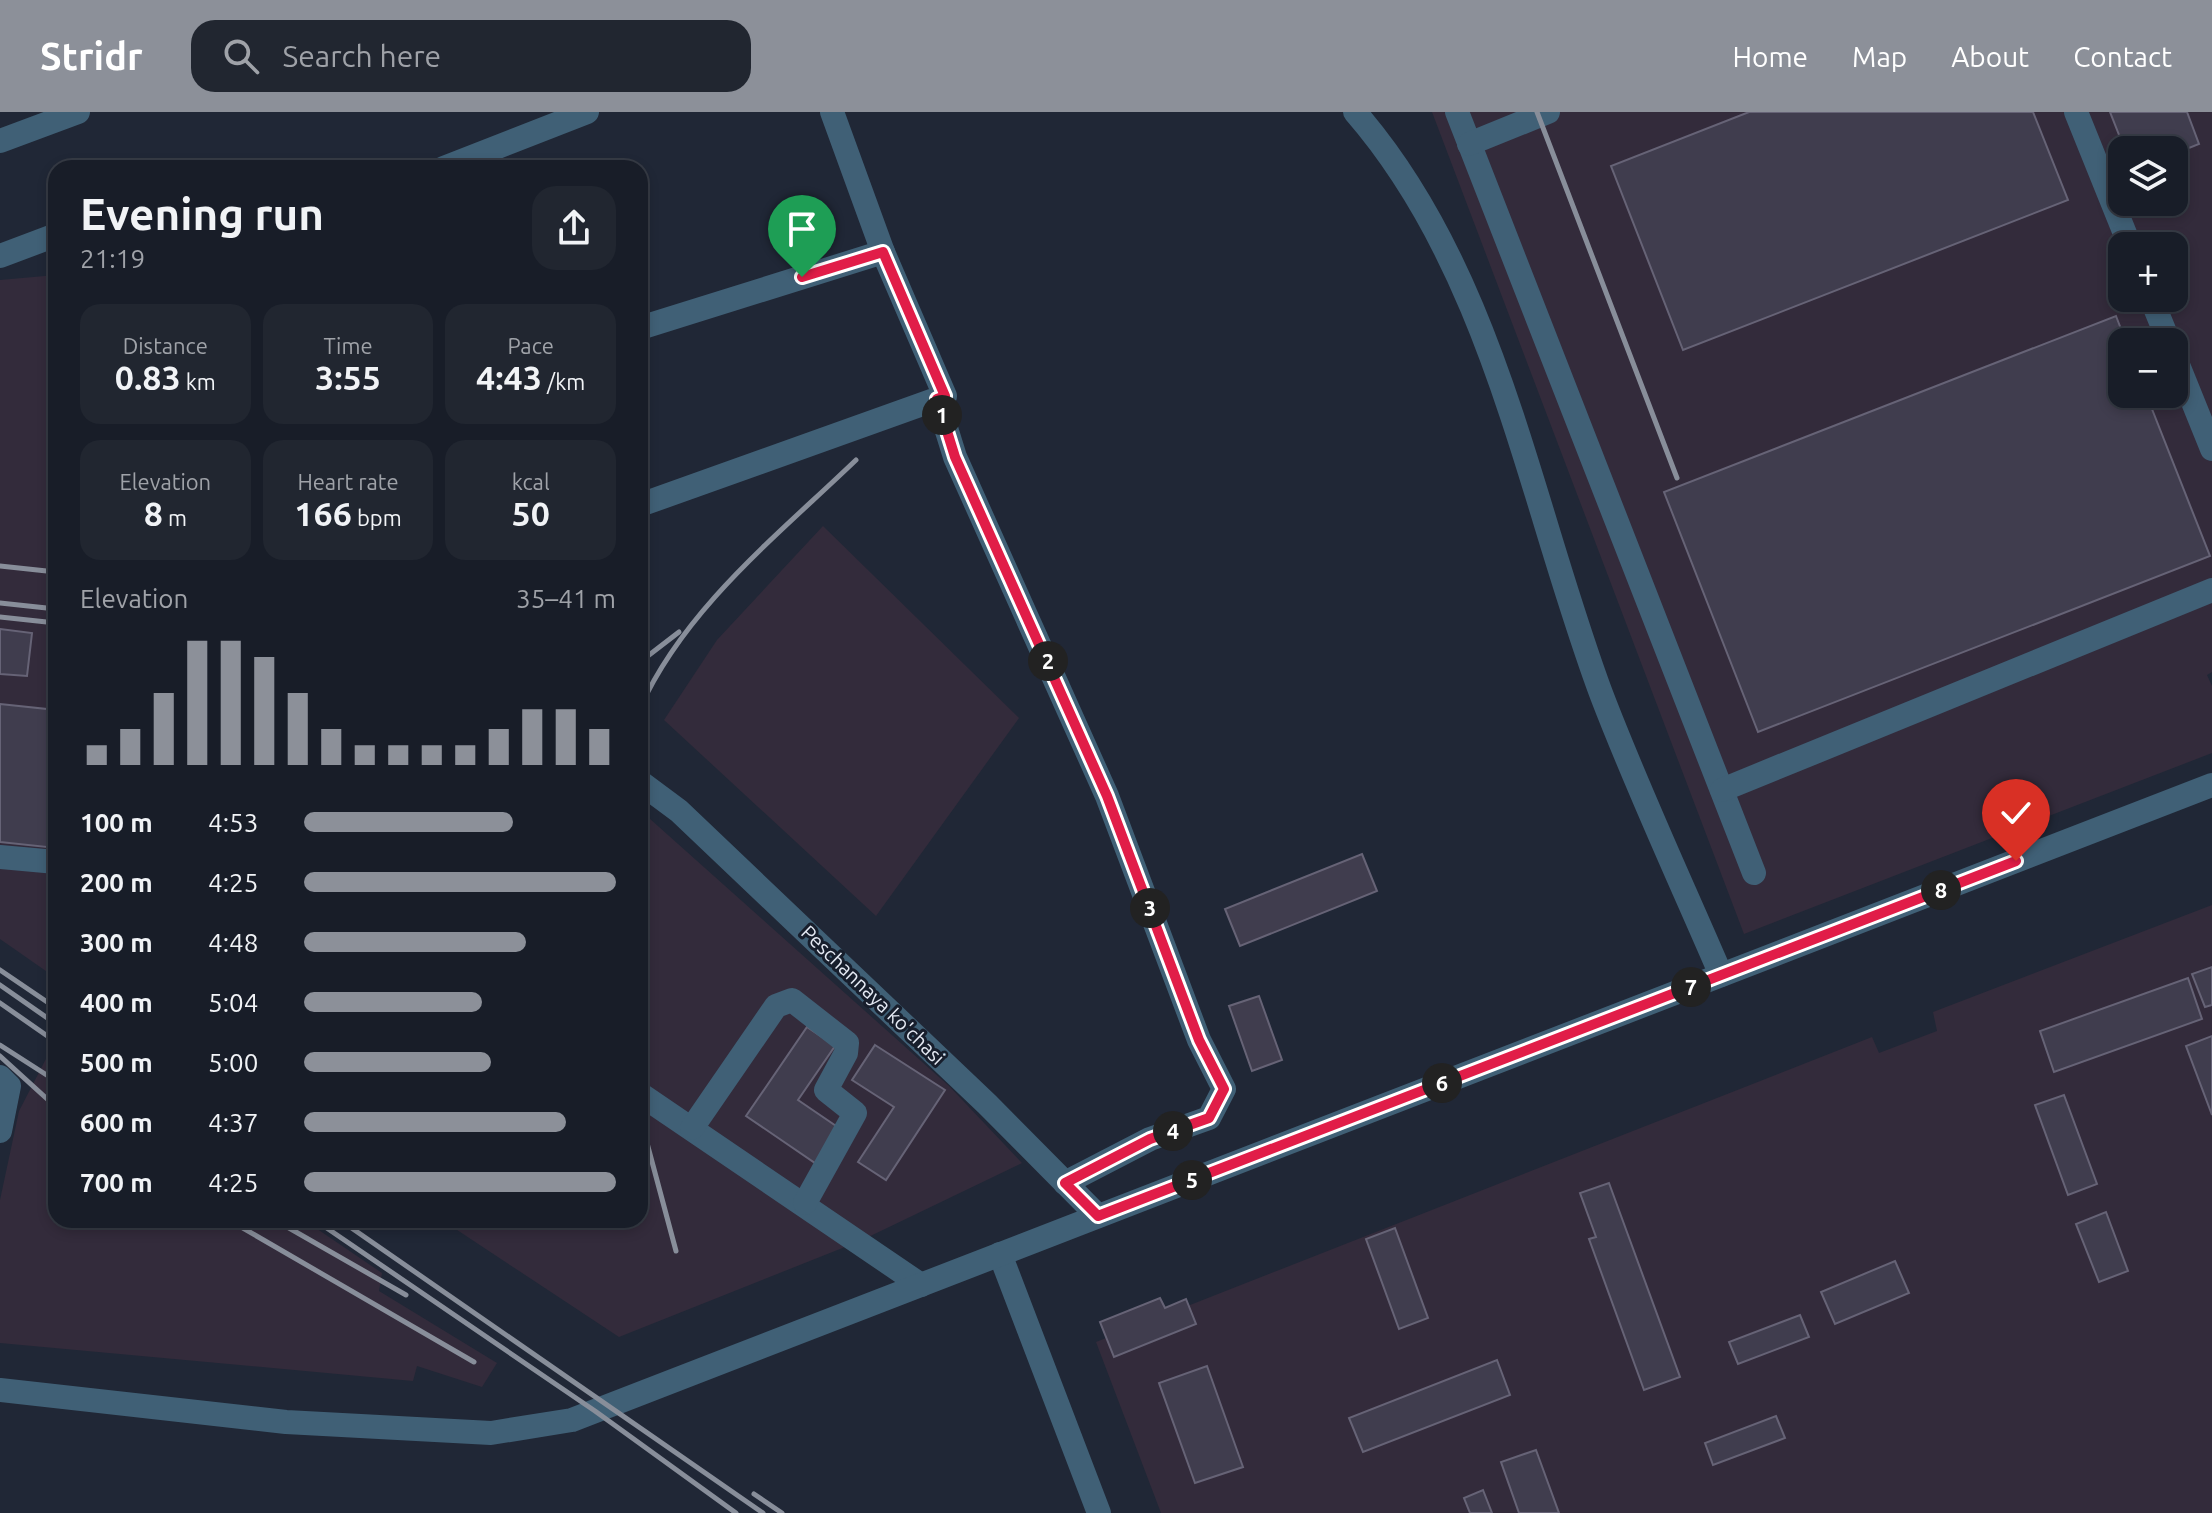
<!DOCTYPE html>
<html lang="en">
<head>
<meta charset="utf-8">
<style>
	:root { --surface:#181d28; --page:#212630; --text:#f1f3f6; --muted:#9fa2a8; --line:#363b45; --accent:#8c9099 }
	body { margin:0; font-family:Ubuntu,sans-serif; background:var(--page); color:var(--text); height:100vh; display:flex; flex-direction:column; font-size:30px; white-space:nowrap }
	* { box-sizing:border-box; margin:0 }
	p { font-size:26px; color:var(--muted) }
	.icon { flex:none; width:44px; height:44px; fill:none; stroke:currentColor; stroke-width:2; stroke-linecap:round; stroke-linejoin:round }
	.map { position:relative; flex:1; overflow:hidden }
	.side { position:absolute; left:48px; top:48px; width:600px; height:1068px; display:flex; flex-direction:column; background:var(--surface); border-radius:24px; box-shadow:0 4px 12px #0003,0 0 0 2px var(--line) }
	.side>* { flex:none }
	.tools { position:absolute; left:2108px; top:24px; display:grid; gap:16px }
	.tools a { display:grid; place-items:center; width:80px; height:80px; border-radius:16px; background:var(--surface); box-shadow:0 4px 12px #0003,0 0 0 2px var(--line); font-size:40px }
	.pin { position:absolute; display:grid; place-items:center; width:68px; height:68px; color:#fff; margin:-82px -34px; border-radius:50% 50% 50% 0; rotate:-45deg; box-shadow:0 0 8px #0007 }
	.pin .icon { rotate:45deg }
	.km { position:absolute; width:40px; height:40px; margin:-20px; border-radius:50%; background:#222; color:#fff; font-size:22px; line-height:40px; text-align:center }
	.round { display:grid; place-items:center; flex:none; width:84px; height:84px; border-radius:24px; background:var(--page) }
	.overview { display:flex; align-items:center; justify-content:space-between; height:136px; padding:0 32px }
	h1 { font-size:44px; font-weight:700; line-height:60px }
	.metrics { display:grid; grid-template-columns:repeat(3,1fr); gap:12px; height:136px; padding:8px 32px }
	.metrics div { display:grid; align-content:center; border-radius:20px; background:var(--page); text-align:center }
	.metrics b { font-size:34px; font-weight:700 }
	.metrics small { font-size:22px; font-weight:400 }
	.metrics p { font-size:22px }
	.chart { height:224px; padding:16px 32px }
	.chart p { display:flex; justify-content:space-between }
	.chart svg { width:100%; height:144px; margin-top:8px; stroke:var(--accent); stroke-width:6 }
	ul { padding:0 32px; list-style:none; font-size:26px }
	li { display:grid; grid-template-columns:128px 96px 1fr; align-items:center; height:60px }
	li i { height:20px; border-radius:10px; background:var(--accent) }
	header { display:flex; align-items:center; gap:48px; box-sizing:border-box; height:112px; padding:0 40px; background:var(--accent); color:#fff }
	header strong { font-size:38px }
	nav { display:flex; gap:44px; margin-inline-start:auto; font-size:28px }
	.search { width:560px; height:72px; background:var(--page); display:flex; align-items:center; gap:20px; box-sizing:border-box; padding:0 28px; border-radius:24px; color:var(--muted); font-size:30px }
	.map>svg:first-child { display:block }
</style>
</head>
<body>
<header>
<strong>Stridr</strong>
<div class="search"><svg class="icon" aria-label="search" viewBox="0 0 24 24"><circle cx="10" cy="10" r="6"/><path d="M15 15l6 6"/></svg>Search here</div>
<nav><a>Home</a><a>Map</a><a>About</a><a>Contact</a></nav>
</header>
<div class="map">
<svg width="2212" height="1401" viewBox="0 0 2212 1401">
	<rect width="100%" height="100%" fill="#202736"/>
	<g fill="#332b3b" fill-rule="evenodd">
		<path d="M1432,0H2212V560L2207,563L2212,574V641L1744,822ZM2122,38H2174V90H2122ZM2122,134H2174V186H2122ZM2122,230H2174V282H2122Z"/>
		<path d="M56,163V866L0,827V168Z"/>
		<path d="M823,414L1019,606L876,804L664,608L717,528Z"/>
		<path d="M640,698L949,974L1022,1051L860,1129L619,1225L442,1108H640Z"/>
		<path d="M2212,793V1401H1161L1096,1230L1872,925L1879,941L1937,919L1933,900Z"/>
		<path d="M48,943L56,949V1108H304L382,1161L379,1179L497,1251L482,1275L417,1254L413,1269L0,1231V1088L19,999Z"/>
	</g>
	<g fill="#403d4e" stroke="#666376" stroke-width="2">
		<path d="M1749,0H2033L2068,88L1683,238L1611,54Z"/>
		<path d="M2110,0H2187L2199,32L2174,42V38H2125Z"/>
		<path d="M2116,204L2126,230H2122V282H2146L2210,444L1758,620L1664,380Z"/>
		<path d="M0,517L32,521L27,564L0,562Z"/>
		<path d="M0,592L56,598V736L0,730Z"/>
		<path d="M1362,742L1377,779L1240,834L1225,797Z"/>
		<path d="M2212,855V893L2205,895L2192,862Z"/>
		<path d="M2188,866L2202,907L2054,960L2040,919Z"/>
		<path d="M1259,884L1282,948L1252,959L1229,894Z"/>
		<path d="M807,915L835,934L798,988L839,1016L815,1051L746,1004Z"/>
		<path d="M2212,924V1003L2186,934Z"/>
		<path d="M875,933L945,978L886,1068L858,1050L894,995L852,968Z"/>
		<path d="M2064,983L2097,1072L2068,1083L2035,993Z"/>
		<path d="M1609,1071L1680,1265L1644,1278L1589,1127L1596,1125L1580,1081Z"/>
		<path d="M2106,1100L2128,1159L2099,1170L2076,1112Z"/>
		<path d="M1395,1116L1428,1206L1399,1217L1366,1127Z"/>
		<path d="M1895,1149L1909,1181L1835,1212L1821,1180Z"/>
		<path d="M1160,1186L1165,1196L1186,1187L1196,1212L1114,1245L1100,1210Z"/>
		<path d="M1800,1203L1809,1225L1738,1252L1729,1230Z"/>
		<path d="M1497,1248L1510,1283L1363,1340L1349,1306Z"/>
		<path d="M1207,1254L1243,1355L1195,1371L1159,1271Z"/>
		<path d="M1776,1304L1785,1326L1713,1353L1705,1331Z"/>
		<path d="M1536,1338L1559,1401H1519L1501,1350Z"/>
		<path d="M1483,1378L1492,1401H1470L1464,1386Z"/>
	</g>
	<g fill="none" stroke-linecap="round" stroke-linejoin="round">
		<g stroke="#406076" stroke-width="24">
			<path d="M1355,0C1495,161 1529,389 1602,584C1638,678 1681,770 1721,863"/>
			<path d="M1457,0L1754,761"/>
			<path d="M2076,0L2130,134"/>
			<path d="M0,29L78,0"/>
			<path d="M1469,32L1548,0"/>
			<path d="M444,56L587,0"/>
			<path d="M0,144L56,123"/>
			<path d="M2151,186L2169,230"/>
			<path d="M640,216L883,140"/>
			<path d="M2174,243L2212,337"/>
			<path d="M937,287L955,345L1107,684L1199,928L1224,977L1209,1006L1150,1027L1065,1071"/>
			<path d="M640,393L945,284L883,140L832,0"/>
			<path d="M640,670L679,699L987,992L1098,1104"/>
			<path d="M1722,678L2212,478"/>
			<path d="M0,745L56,750"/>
			<path d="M0,965L9,974L0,1019"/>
			<path d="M640,982L921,1173"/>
			<path d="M692,1016L776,894L792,888L847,931L846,941L826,978L855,1001L805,1091"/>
			<path d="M1000,1142L1099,1401"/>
			<path d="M0,1278L286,1310L491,1321L572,1308L2212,673"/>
		</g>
		<g stroke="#888e9a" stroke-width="5">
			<path d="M1537,0L1677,366"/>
			<path d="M0,454L56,460"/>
			<path d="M0,491L56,497"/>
			<path d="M0,505L56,511"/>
			<path d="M640,550L679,520"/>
			<path d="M640,596C685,496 778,423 856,348"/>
			<path d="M0,858L56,896"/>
			<path d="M0,873L56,912"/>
			<path d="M0,891L56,930"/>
			<path d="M0,933L56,969"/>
			<path d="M0,944L56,995"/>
			<path d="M640,1005L676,1139"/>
			<path d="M229,1108L474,1250"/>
			<path d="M275,1108L406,1183"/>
			<path d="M315,1108L595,1299L736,1401"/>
			<path d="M340,1108L763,1401"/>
			<path d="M754,1382L782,1401"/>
		</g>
	</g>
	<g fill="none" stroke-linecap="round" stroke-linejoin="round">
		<defs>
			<path id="route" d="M802,165L883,140L945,284L937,287L955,345L1107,684L1199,928L1224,977L1209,1006L1150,1027L1065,1071L1098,1104L2016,749"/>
		</defs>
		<use href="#route" stroke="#fff" stroke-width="16"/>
		<use href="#route" stroke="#e11d48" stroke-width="10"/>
	</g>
	<g text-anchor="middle" stroke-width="6" stroke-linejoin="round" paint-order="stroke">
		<g font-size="20" fill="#e4e9f3" stroke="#171e2c">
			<text transform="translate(873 883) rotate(44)" y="7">Peschannaya ko'chasi</text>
		</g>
	</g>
</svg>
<div class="tools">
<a><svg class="icon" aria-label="layers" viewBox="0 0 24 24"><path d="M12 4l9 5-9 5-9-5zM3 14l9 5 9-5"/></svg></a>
<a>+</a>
<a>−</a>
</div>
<div class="pin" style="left:802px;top:165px;background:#1e9e55"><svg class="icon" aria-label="arrive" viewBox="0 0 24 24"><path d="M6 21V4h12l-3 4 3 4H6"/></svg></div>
<div class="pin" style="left:2016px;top:749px;background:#d93025"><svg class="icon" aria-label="check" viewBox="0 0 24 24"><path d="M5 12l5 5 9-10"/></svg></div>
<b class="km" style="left:942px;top:303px">1</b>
<b class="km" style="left:1048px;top:549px">2</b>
<b class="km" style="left:1150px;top:796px">3</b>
<b class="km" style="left:1173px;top:1019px">4</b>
<b class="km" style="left:1192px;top:1068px">5</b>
<b class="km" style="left:1442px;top:971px">6</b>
<b class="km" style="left:1691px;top:875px">7</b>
<b class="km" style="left:1941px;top:778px">8</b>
<section class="side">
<div class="overview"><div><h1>Evening run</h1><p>21:19</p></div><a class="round"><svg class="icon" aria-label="share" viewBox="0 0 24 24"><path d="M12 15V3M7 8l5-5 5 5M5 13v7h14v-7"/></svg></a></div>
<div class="metrics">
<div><p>Distance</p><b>0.83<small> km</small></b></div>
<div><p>Time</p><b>3:55</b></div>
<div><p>Pace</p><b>4:43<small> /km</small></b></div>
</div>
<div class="metrics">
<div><p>Elevation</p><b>8<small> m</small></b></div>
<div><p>Heart rate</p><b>166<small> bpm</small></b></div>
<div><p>kcal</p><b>50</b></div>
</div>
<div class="chart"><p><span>Elevation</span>35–41 m</p>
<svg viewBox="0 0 160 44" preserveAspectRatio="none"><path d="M5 44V38M15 44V33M25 44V22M35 44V6M45 44V6M55 44V11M65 44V22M75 44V33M85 44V38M95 44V38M105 44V38M115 44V38M125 44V33M135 44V27M145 44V27M155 44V33"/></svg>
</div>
<ul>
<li><b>100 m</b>4:53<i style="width:67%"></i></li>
<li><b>200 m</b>4:25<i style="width:100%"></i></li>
<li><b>300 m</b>4:48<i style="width:71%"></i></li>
<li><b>400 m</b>5:04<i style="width:57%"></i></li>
<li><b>500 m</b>5:00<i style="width:60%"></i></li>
<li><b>600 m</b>4:37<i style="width:84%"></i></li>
<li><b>700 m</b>4:25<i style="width:100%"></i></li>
</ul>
</section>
</div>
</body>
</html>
